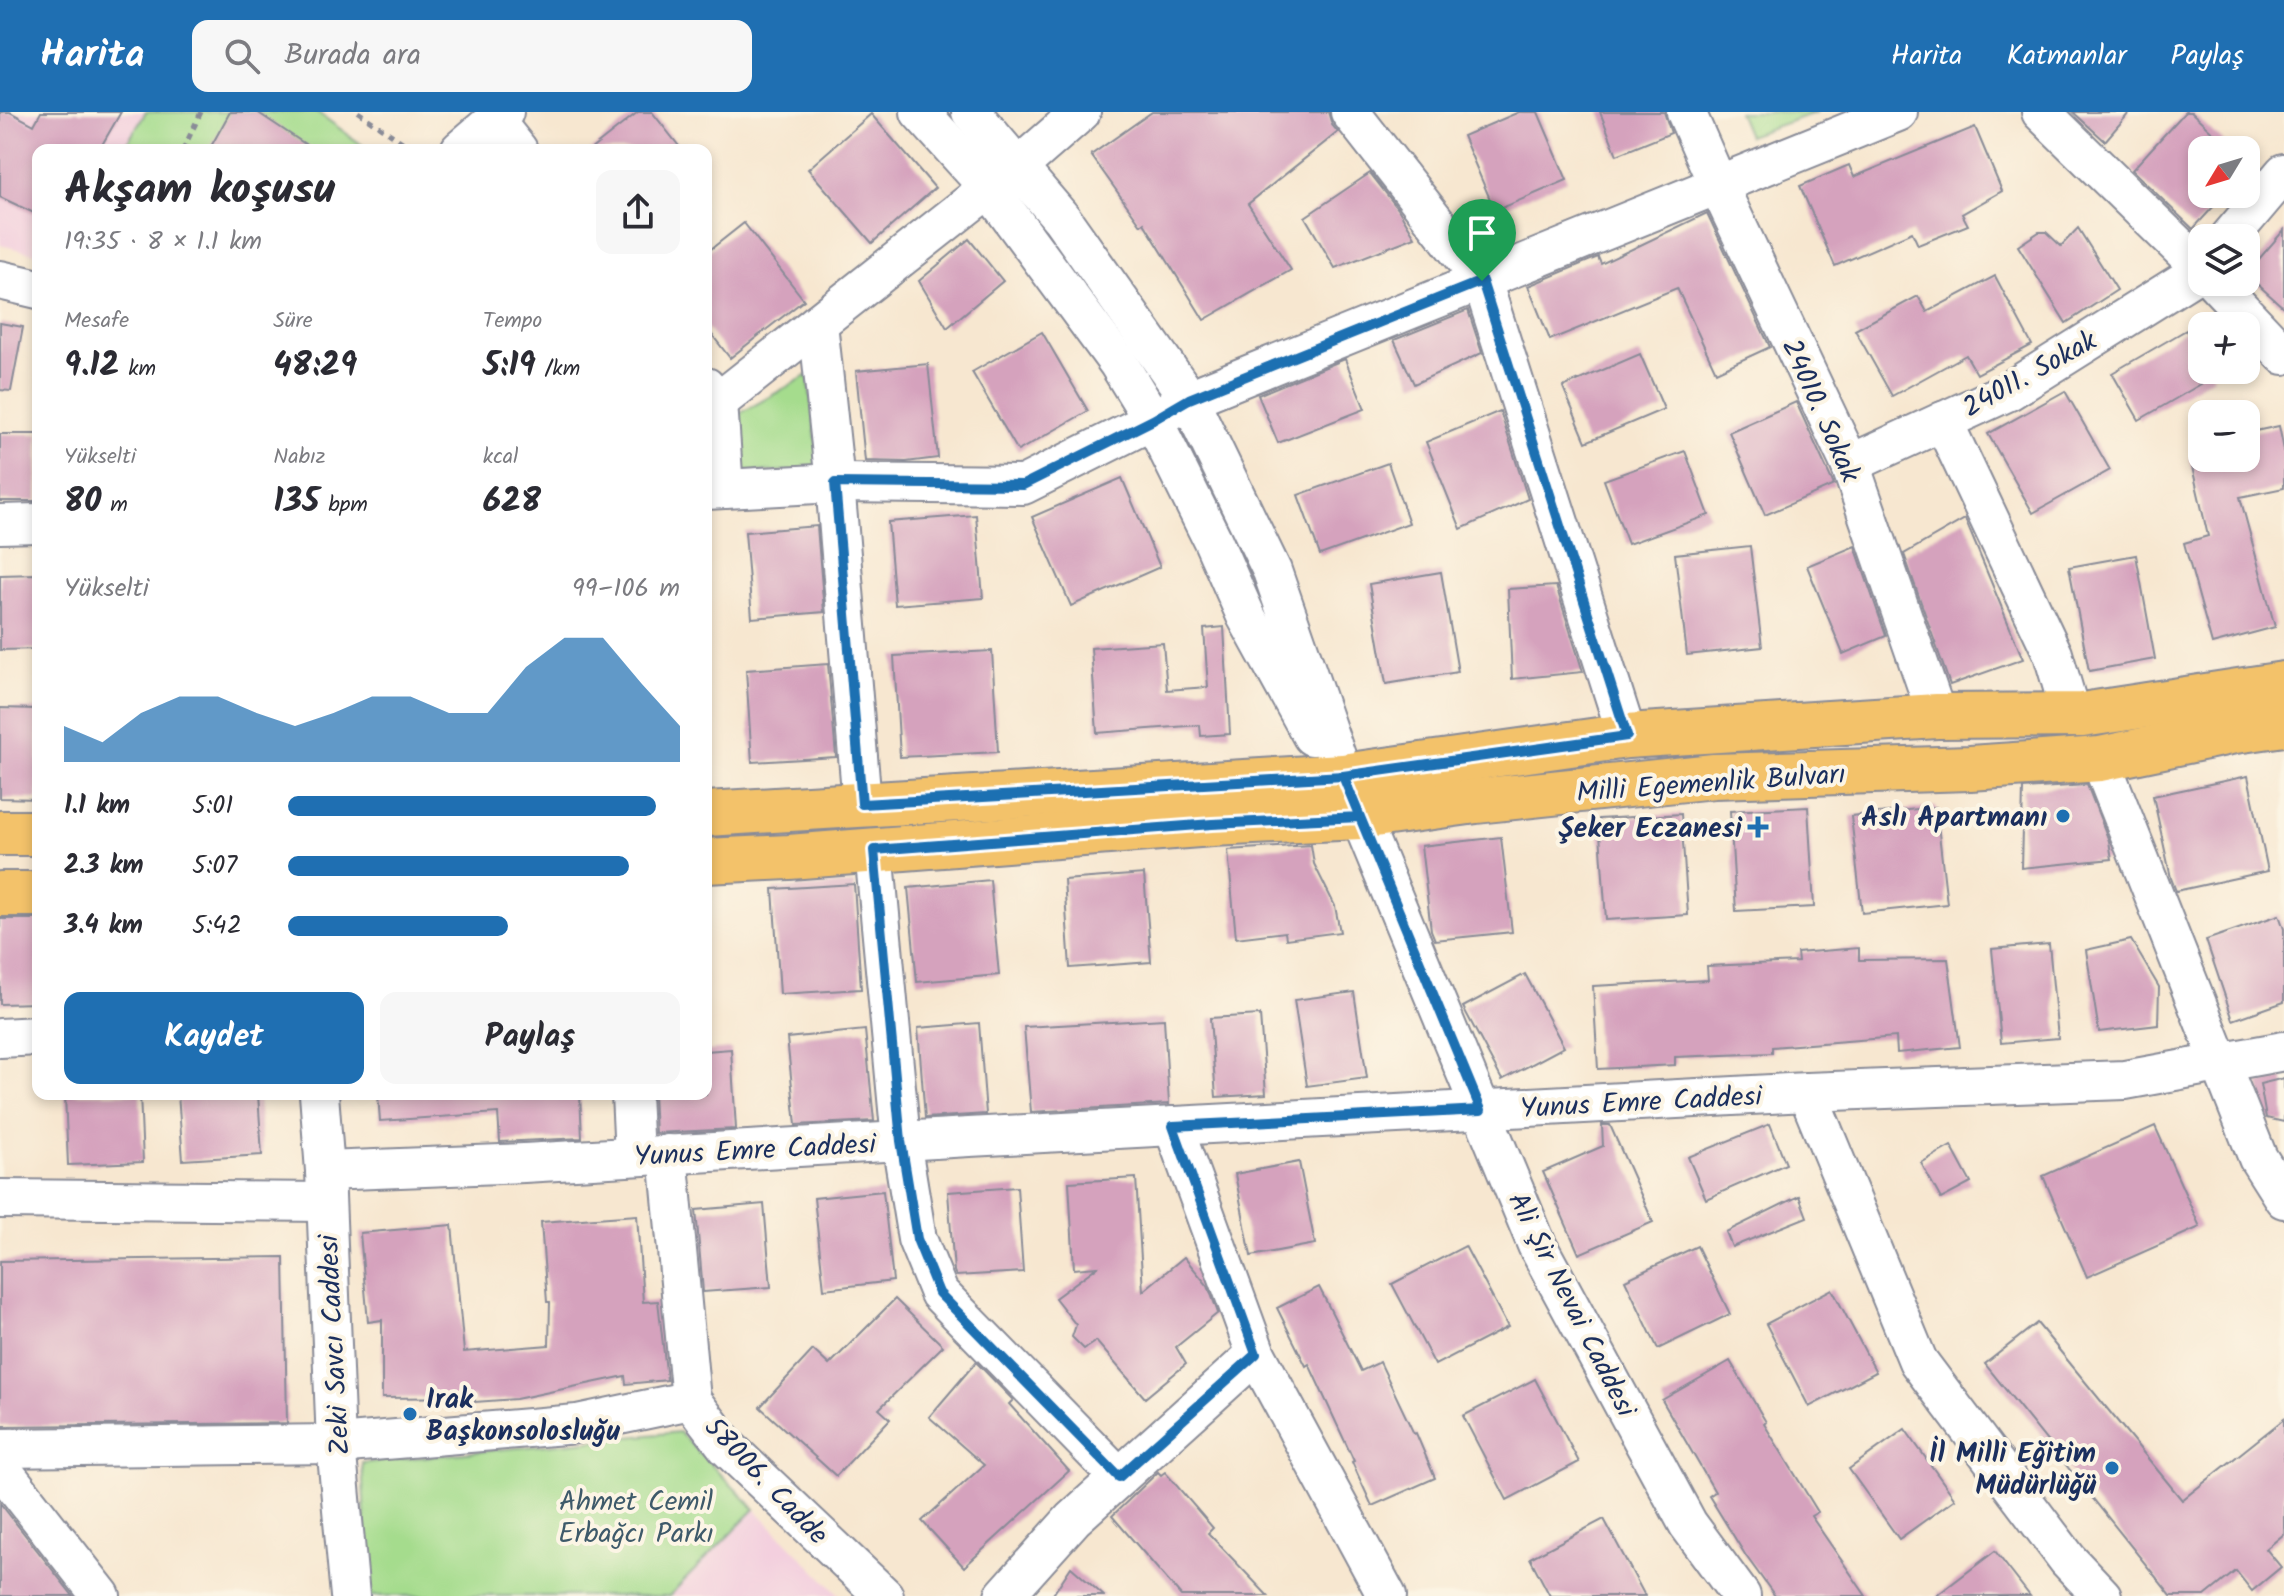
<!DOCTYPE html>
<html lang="tr">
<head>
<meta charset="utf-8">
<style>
	:root { --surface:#fff; --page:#f7f7f7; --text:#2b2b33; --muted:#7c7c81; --accent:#1f6fb2 }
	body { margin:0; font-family:Kalam,sans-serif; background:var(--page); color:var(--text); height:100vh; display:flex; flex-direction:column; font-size:30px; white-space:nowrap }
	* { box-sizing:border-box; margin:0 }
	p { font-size:26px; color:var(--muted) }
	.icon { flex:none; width:44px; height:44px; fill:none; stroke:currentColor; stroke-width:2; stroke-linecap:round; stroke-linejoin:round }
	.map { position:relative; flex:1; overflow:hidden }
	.drawer { position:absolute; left:32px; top:32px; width:680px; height:956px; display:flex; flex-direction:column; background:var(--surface); border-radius:16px; box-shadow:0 4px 12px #0003 }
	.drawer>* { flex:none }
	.needle { width:52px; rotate:232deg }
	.buttons { position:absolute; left:2188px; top:24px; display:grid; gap:16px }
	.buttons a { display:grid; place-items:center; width:72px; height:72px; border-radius:16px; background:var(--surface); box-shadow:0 4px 12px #0003; font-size:40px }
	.pin { position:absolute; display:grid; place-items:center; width:68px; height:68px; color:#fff; margin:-82px -34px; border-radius:50% 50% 50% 0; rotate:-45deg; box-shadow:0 0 8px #0007 }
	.pin .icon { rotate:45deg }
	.round { display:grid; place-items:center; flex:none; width:84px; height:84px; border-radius:16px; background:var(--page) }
	.overview { display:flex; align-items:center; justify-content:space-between; height:136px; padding:0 32px }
	h1 { font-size:44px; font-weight:800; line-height:60px }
	.metrics { display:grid; grid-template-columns:repeat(3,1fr); gap:12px; height:136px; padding:8px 32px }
	.metrics div { display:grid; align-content:center }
	.metrics b { font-size:34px; font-weight:800 }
	.metrics small { font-size:22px; font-weight:400 }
	.metrics p { font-size:22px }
	.chart { height:224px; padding:16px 32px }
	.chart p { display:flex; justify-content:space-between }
	.chart svg { width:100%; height:144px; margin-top:8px; fill:var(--accent); opacity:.7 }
	.action { display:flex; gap:16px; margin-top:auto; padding:16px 32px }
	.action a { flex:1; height:92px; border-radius:16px; background:var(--accent); color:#fff; font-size:32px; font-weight:800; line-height:92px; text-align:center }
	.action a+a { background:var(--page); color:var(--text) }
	ul { padding:0 32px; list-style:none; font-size:26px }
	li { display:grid; grid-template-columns:128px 96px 1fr; align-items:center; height:60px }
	li i { height:20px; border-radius:10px; background:var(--accent) }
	header { display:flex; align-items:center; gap:48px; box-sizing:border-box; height:112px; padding:0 40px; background:var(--accent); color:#fff }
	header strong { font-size:38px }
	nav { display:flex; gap:44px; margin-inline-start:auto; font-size:28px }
	.search { width:560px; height:72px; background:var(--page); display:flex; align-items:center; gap:20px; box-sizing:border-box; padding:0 28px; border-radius:16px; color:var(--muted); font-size:30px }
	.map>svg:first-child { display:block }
</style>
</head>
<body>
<header>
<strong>Harita</strong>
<div class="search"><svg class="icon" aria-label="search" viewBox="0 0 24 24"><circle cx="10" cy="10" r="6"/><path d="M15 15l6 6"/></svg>Burada ara</div>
<nav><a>Harita</a><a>Katmanlar</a><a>Paylaş</a></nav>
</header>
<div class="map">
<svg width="2284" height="1484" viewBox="0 0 2284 1484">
	<rect width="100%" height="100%" fill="#fcf5e5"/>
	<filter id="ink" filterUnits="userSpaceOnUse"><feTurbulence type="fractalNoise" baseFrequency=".0125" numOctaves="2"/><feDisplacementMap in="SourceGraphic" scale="16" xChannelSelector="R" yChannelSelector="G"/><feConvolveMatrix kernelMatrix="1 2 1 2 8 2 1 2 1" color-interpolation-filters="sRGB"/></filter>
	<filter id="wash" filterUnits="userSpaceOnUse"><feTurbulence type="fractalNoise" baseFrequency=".006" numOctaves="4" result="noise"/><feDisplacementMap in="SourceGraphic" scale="32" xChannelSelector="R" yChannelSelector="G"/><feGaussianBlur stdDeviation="1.8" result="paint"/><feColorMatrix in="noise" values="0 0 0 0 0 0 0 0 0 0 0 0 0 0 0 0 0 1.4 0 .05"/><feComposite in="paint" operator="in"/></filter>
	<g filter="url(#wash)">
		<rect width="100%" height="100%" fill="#f7e7d0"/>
		<g fill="#f3cfde">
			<path d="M0,0H146L123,38H38V142L0,133Z"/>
			<path d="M755,1397L840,1484H669Z"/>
		</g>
		<g fill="#a5dc8d" stroke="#608676" stroke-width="2">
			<path d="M146,0H317L369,38H123Z"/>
			<path d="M1738,0H1817L1748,24Z"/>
			<path d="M808,263L820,359L741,360L732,306Z"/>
			<path d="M679,1320L755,1397L669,1484H369L362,1351Z"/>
		</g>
		<g id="blocks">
			<g fill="#d5a2bd">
				<path d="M0,0H10L34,13L41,0H121L99,38H38V103L0,85Z"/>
				<path d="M230,0H257L314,38H209Z"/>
				<path d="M638,0H652L682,38H590Z"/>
				<path d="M1152,0H1328L1332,13L1338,20L1248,92L1291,158L1204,208L1144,111L1141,113L1091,43Z"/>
				<path d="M1519,0H1538L1567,68L1495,99L1463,24Z"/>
				<path d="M1600,0H1664L1671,21L1617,43Z"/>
				<path d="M2073,0H2130L2105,29Z"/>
				<path d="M2185,0H2191L2232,38H2202V82H2225L2193,117L2132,58Z"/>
				<path d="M871,2L935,76L872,131L808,57Z"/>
				<path d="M1975,15L2002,79L1962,102L1968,113L1918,133L1912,120L1835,154L1800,74L1849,53L1854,65Z"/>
				<path d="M1370,61L1398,97L1415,125L1335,156L1305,105Z"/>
				<path d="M1707,101L1770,235L1716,260L1677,176L1550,228L1528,174L1598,145L1601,152Z"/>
				<path d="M744,111L804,188L730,246L706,215V141Z"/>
				<path d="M2078,116L2117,178L2066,211L2018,134L2039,120H2046L2061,134Z"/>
				<path d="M2284,118V196L2246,162Z"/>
				<path d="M969,127L1003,169L947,216L919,169Z"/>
				<path d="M1995,164L2032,233L1977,262L1966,243L1892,284L1855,218L1918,184L1927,200Z"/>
				<path d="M1468,198L1482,241L1414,272L1394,228Z"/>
				<path d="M0,211L23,215L11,279L0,278Z"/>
				<path d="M2186,218L2202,246V258H2209L2213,265L2139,308L2112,261Z"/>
				<path d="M1042,220L1088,299L1018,339L972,260Z"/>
				<path d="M1640,242L1664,297L1586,330L1563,275Z"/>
				<path d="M1345,247L1365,297L1278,331L1258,283Z"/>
				<path d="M928,252L938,346L906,350L865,349L856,259Z"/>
				<path d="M2065,279L2110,358L2033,401L1988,322Z"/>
				<path d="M1796,290L1834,373L1765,403L1729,320Z"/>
				<path d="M1500,299L1528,387L1461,417L1426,330Z"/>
				<path d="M2279,314L2284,338V376L2240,385L2275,515L2212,532L2184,431L2208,424L2190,346H2246V321Z"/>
				<path d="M0,322H38L37,389H0Z"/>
				<path d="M1685,339L1709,403L1628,432L1604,368Z"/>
				<path d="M1388,351L1409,411L1320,443L1298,383Z"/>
				<path d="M1122,366L1160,455L1071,494L1032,405Z"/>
				<path d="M976,403L983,486L895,493L888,410Z"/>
				<path d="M1965,407L2023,547L1950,573L1904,442Z"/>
				<path d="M817,414L824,500L752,506L745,420Z"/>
				<path d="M1750,434L1762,535L1687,543L1675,442Z"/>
				<path d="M1855,434L1886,524L1843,542L1807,454Z"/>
				<path d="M2136,443L2155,547L2089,559L2069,455Z"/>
				<path d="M1441,460L1458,560L1386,572L1369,472Z"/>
				<path d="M38,462V537L0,538V463Z"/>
				<path d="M1556,474L1583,560L1512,567L1508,477Z"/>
				<path d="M1224,515L1230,622L1201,624L1200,613L1097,621L1091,536L1163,531L1167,578L1208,575L1204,517Z"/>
				<path d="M992,539L998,640L900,645L894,544Z"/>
				<path d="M828,552L836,645L752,650L746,558Z"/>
				<path d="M0,596L38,597V687L0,686Z"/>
				<path d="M2248,664L2268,759L2176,779L2171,766L2153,684Z"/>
				<path d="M2087,673L2109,729L2112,747L2021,756L2023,677Z"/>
				<path d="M1808,695L1814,795L1736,799L1730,699Z"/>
				<path d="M1936,695L1947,792L1862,801L1851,704Z"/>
				<path d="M1681,702L1688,803L1606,808L1599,707Z"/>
				<path d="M1501,725L1512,820L1435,828L1431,818L1421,734Z"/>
				<path d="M1311,733L1314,752L1335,794L1340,820L1286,827L1285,820L1236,826L1228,738Z"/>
				<path d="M1144,762L1151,850L1070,856L1064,768Z"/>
				<path d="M990,768L999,863L917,870L908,776Z"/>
				<path d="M854,772L861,877L780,882L773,777Z"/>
				<path d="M2279,803L2284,817V890L2233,908L2206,828Z"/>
				<path d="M0,807H38V891L0,892Z"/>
				<path d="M2131,828L2159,875L2158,913L2099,920L2086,838Z"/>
				<path d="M2049,832L2058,926L2001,931L1992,837Z"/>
				<path d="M1859,836V848L1948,847L1960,935L1897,941L1896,925L1772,935V941L1675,945V953L1598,957L1593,874L1708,868L1707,854L1798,850L1797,841Z"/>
				<path d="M1525,862L1564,935L1502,968L1463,895Z"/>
				<path d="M1354,880L1367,966L1307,974L1294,888Z"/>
				<path d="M1260,903L1266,982L1216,985L1210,906Z"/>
				<path d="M1164,907L1169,992L1031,1000L1024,915Z"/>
				<path d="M979,911L986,1002L925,1006L918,916Z"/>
				<path d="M865,918L874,1009L796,1013L787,926Z"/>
				<path d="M731,937L736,1017L655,1021L653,982H706V939Z"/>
				<path d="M2284,966V1010L2266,1006L2260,972Z"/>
				<path d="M65,982H140L143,1050L68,1053Z"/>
				<path d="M178,982H258L262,1043L183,1048Z"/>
				<path d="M378,982H580L582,1026L500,1030L498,1001L380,1009Z"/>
				<path d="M1770,1012L1786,1052L1706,1087L1688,1045Z"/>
				<path d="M1602,1013H1610L1653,1110L1579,1142L1543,1060L1603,1034Z"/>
				<path d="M2155,1014L2200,1115L2087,1165L2043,1064Z"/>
				<path d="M1951,1034L1971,1071L1941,1087L1921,1051Z"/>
				<path d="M1299,1050L1315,1132L1251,1144L1235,1062Z"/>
				<path d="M1136,1066L1143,1179L1184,1145L1208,1174L1218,1201L1176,1235L1186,1252L1145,1286L1096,1229L1084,1237L1072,1225L1076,1213L1055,1186L1097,1155L1074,1157L1069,1070Z"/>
				<path d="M1017,1075L1023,1160L956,1164L954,1159L948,1080Z"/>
				<path d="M883,1079L893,1169L824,1177L814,1086Z"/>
				<path d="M1799,1084L1807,1105L1732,1135L1726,1120Z"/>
				<path d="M764,1092L771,1175L703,1180L696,1098Z"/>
				<path d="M637,1103L643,1190L658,1189L667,1268L626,1272L625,1264L516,1287L475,1290L474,1285L382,1286V1208L368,1210L360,1121L452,1113L464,1240L549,1233L550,1190H547L541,1110Z"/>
				<path d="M1465,1134L1508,1215L1435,1253L1392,1172Z"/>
				<path d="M1697,1134L1730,1202L1658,1237L1625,1168Z"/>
				<path d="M284,1145L287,1311L0,1314V1149Z"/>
				<path d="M1319,1175L1361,1259L1380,1250L1414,1322L1416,1321L1435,1366L1372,1394L1352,1350L1354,1349L1309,1252L1306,1254L1277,1196Z"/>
				<path d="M1832,1177L1876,1260L1809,1295L1766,1212Z"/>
				<path d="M895,1187L943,1234L879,1297L890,1307L836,1364L760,1295L813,1238L829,1253Z"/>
				<path d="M2037,1211L2182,1388L2284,1307V1422L2266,1437L2281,1455L2252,1479L2236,1459L2205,1484H2171L1985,1252Z"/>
				<path d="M1730,1249L1766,1310L1764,1312L1818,1400L1811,1404L1866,1484H1775L1746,1444L1709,1384L1715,1380L1662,1288Z"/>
				<path d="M976,1250L1013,1288L1009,1292L1069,1359L964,1455L922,1409L984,1353L929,1305Z"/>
				<path d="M1535,1267L1579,1350L1507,1388L1463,1304Z"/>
				<path d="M1905,1317L1955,1387L1899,1427L1849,1357Z"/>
				<path d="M1158,1360L1161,1363L1165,1360L1213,1416L1208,1421L1268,1484H1181L1112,1404Z"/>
				<path d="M0,1391L73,1484H0Z"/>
				<path d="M1604,1407L1645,1484H1550L1530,1446Z"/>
				<path d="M1995,1439L2030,1484H1936Z"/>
				<path d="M1071,1455L1104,1484H1052Z"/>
			</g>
		</g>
	</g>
	<g filter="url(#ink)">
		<use href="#blocks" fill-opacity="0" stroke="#898b97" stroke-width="2"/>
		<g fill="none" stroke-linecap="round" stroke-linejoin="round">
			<defs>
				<g id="minor">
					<path d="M920,0L989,76L1118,251L1153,308L1213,429L1246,504L1312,624"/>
					<path d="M971,0L1062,107L1189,287L1272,459L1343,664L1537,1133L1688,1412L1741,1484"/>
					<path d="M1350,0L1482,169L1627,624"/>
					<path d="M1686,0L1718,73L1850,352L1937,604"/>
					<path d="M2041,0L2202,157"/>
					<path d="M494,8L518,38"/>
					<path d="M460,38L504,0"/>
					<path d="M1018,55L1081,0"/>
					<path d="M2229,126L2284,61"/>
					<path d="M0,168L38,177"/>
					<path d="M2215,170L2284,243"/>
					<path d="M818,211L835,371L862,692"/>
					<path d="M706,275L718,290L989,76"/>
					<path d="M718,290L724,377"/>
					<path d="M1943,309L2053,542L2071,603"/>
					<path d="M1850,352L2009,279L2202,158"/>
					<path d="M706,378L835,371L1023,373L1153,308L1189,287L1898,0"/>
					<path d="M0,412L38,411"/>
					<path d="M2100,647L2258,1046L2284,1087"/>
					<path d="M874,738L901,1029L917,1127L939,1181L1119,1365"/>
					<path d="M0,926L38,924"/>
					<path d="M1807,980L1918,1249L2068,1448L2102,1484"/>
					<path d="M319,982L325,1059L336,1332L350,1484"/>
					<path d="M631,982L634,1044"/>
					<path d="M1173,1014L1256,1242L1387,1484"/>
					<path d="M668,1042L691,1288L727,1335L884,1484"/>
					<path d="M325,1059L524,1051L969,1025L1807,980L2125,968L2284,939"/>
					<path d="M0,1087L326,1090"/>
					<path d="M0,1336L336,1332L577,1312L691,1288"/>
					<path d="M0,1355L101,1484"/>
					<path d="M1004,1484L1073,1407L1256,1242"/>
				</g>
				<g id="major">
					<path d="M706,702L1343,664L1627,624L1937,604L2082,603L2284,572"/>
					<path d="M0,721H38"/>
					<path d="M706,749L789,745L1212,712L1360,705L1476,689L1714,664L1970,656L2100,647L2235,619L2284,612"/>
					<path d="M0,782H38"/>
				</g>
			</defs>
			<use href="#minor" stroke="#898b97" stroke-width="42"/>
			<use href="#major" stroke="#898b97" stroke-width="48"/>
			<g stroke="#898b97" stroke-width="5" stroke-dasharray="6 6" stroke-linecap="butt">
				<path d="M358,0L414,38"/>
				<path d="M183,38L201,0"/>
			</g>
			<use href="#minor" stroke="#fff" stroke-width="38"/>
			<use href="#major" stroke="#f3c26a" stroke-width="44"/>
		</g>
	</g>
	<g fill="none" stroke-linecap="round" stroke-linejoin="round" filter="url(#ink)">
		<defs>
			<path id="route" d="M1482,169L1189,287L1153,308L1023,373L835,371L862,692L1343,664L1360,705L1212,712L874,738L901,1029L917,1127L939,1181L1119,1365L1256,1242L1173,1014L1481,998L1343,664L1627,624L1482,169"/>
		</defs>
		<use href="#route" stroke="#fff" stroke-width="16"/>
		<use href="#route" stroke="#1f6fb2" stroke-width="10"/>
	</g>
	<g fill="#1f6fb2" stroke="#fcf5e5" stroke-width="3">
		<circle cx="2063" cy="704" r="8"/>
		<path d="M1754 703h8v8h8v8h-8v8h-8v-8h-8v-8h8z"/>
		<circle cx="410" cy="1302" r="8"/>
		<circle cx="2112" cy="1356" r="8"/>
	</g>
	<g text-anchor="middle" stroke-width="8" stroke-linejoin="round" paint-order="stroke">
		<g font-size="28" fill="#1b2f5e" stroke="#fcf5e5">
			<text transform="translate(2029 261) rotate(-29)" y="10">24011. Sokak</text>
			<text transform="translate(1822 298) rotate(66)" y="10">24010. Sokak</text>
			<text transform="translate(1711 670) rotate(-4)" y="10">Milli Egemenlik Bulvarı</text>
			<text transform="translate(1641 989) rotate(-3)" y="10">Yunus Emre Caddesi</text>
			<text transform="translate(755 1037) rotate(-3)" y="10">Yunus Emre Caddesi</text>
			<text transform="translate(1573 1192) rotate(63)" y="10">Ali Şir Nevai Caddesi</text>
			<text transform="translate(333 1233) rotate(-93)" y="10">Zeki Savcı Caddesi</text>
			<text transform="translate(767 1368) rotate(46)" y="10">58006. Cadde</text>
		</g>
		<g font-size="28" font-weight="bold" fill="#1b2f5e" stroke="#fcf5e5" text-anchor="end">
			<text x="2047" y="714">Aslı Apartmanı</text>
			<text x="1742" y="725">Şeker Eczanesi</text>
			<text x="426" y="1296" text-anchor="start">Irak<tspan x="426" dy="32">Başkonsolosluğu</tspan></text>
			<text x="2096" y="1350">İl Milli Eğitim<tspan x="2096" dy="32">Müdürlüğü</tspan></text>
		</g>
		<g font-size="28" fill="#3e5a6a" stroke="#fcf5e5">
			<text x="636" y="1398">Ahmet Cemil<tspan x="636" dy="32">Erbağcı Parkı</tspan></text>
		</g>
	</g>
</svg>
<div class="buttons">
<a><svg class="needle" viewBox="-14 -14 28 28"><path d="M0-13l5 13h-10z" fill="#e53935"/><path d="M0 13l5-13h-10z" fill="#7c7c81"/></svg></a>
<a><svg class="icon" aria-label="layers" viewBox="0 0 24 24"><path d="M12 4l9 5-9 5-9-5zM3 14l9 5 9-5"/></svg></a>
<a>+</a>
<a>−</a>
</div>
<div class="pin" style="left:1482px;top:169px;background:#1e9e55"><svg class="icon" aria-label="arrive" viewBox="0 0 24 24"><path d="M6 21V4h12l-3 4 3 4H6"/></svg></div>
<section class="drawer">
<div class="overview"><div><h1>Akşam koşusu</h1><p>19:35 · 8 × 1.1 km</p></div><a class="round"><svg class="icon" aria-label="share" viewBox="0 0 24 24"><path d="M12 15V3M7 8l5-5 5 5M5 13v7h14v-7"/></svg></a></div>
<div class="metrics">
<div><p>Mesafe</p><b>9.12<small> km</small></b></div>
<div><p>Süre</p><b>48:29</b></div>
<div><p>Tempo</p><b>5:19<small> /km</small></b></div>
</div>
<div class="metrics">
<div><p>Yükselti</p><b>80<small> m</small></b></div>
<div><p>Nabız</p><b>135<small> bpm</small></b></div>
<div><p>kcal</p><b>628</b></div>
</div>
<div class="chart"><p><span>Yükselti</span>99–106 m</p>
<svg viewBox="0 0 160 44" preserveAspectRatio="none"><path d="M0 44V33L10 38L20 29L30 24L40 24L50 29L60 33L70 29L80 24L90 24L100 29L110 29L120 15L130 6L140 6L150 20L160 33V44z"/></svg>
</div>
<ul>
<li><b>1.1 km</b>5:01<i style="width:94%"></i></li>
<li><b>2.3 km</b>5:07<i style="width:87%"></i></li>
<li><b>3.4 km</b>5:42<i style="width:56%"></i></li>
</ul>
<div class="action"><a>Kaydet</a><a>Paylaş</a></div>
</section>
</div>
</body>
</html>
